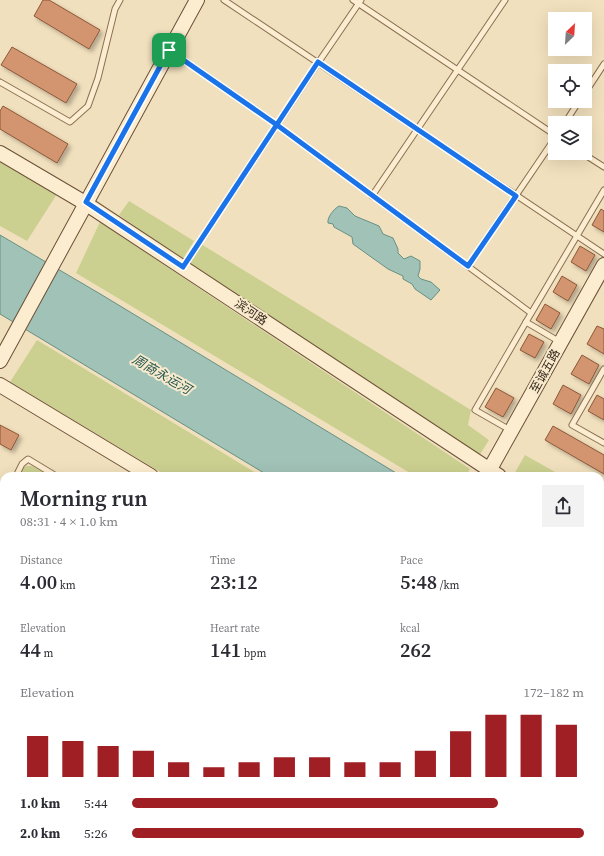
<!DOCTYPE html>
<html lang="en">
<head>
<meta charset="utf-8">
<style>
	:root { --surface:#fff; --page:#f2f2f3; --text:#2b2b33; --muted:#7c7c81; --accent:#9f1f24 }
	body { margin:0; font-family:"Source Serif 4","Noto Sans SC",serif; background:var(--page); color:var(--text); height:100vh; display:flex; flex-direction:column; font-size:15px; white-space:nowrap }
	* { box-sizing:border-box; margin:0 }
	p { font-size:13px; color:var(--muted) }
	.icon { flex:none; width:22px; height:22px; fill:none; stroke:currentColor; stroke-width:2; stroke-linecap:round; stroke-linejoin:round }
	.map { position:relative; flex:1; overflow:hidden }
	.sheet { position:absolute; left:0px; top:472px; width:604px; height:384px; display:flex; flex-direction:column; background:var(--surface); border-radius:12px 12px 0 0; box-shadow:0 4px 16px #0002 }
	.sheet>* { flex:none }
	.needle { width:26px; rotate:25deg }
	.controls { position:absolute; left:548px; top:12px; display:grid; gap:8px }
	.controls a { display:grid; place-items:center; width:44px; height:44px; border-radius:0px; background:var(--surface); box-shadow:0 4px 16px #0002; font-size:20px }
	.pin { position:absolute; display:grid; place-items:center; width:34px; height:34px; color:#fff; margin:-17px; border-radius:8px; box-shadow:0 2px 6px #0006 }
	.round { display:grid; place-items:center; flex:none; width:42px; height:42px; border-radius:0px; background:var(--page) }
	.overview { display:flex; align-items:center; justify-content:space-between; height:68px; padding:0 20px }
	h1 { font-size:22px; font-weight:600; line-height:30px }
	.figures { display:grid; grid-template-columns:repeat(3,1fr); gap:6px; height:68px; padding:4px 20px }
	.figures div { display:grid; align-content:center }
	.figures b { font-size:20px; font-weight:600 }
	.figures small { font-size:11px; font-weight:400 }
	.figures p { font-size:11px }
	.chart { height:112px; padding:8px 20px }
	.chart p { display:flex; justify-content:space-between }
	.chart svg { width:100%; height:72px; margin-top:4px; stroke:var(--accent); stroke-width:6 }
	ul { padding:0 20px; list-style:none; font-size:13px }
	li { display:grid; grid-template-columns:64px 48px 1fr; align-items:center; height:30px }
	li i { height:10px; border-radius:5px; background:var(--accent) }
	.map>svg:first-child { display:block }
</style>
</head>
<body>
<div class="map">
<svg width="604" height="856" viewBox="0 0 604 856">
	<defs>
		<filter id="shadow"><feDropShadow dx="3" dy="3" stdDeviation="2" flood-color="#0004"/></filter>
	</defs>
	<rect width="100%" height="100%" fill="#f1e0bd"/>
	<g fill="#cbd090">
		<path d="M0,162L57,194L27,241L0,226Z"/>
		<path d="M129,201L194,241L182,260L119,215Z"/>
		<path d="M100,222L470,469L466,476H415L76,273Z"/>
		<path d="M201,244L471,410L468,425L489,440L479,456L188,264Z"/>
		<path d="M37,340L261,476H167L10,382Z"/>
		<path d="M525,455L562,476H513Z"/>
		<path d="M27,466H32L50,476H19L22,468Z"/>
		<path d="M600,542L604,544V590L600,588Z"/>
		<path d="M600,684L604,686V740L600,737Z"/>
		<path d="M4,760V802L0,810V769Z"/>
	</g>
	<g fill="#a1c2b7" stroke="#689085">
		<path d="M339,206L347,208L355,216L379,226L383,234L393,238L398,249V253L404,259L411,256L420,261V269L418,276L421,279L431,282L440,290L431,300L415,289L412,284L403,279V276L388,269L353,244L352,237L334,227L333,224L328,223C327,217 334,209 339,206Z"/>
		<path d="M0,235L102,295L401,476H269L0,314Z"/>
		<path d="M600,598L604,601V678L600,676Z"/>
	</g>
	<g fill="#d3956f" stroke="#8c5738" filter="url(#shadow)">
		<path d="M43,0H49L100,30L89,49L34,16Z"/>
		<path d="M12,47L77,84L66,103L1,65Z"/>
		<path d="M3,106L68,144L57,163L0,129V111Z"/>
		<path d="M601,209L604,211V232L592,225Z"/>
		<path d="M580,246L595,255L586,271L571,262Z"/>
		<path d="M562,276L577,285L568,301L553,292Z"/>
		<path d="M545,304L560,313L551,329L536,320Z"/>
		<path d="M597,326L604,329V354L587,344Z"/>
		<path d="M529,334L544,342L535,358L520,350Z"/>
		<path d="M582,355L599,365L589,384L571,374Z"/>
		<path d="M563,385L581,395L571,414L553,404Z"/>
		<path d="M496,388L514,398L503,417L485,407Z"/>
		<path d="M597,395L604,399V420L588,411Z"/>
		<path d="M0,425L19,435L11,450L0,444Z"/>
		<path d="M553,426L604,455V474L545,440Z"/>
		<path d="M600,787L604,789V814L600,812Z"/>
		<path d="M0,839L4,841V852H5L3,856H0Z"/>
		<path d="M600,850L604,852V856H577L570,852H600Z"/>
		<path d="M118,852H136L134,856H126Z"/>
		<path d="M234,852H255L253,856H231Z"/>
		<path d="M309,852H335L333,856H306Z"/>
		<path d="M363,852H387L394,856H361Z"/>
		<path d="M476,852H500L507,856H474Z"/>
	</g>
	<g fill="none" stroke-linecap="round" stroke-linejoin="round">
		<defs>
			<g id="lane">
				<path d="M224,0L604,254"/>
				<path d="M353,0L555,135"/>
				<path d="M171,51L277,125L531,313"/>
				<path d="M0,82L70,122L88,106L98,78L115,9L120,0"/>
				<path d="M585,93L604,64"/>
				<path d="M565,123L579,101"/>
				<path d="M582,153L604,167"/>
				<path d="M372,196L505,0"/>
				<path d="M468,266L555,138"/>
				<path d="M183,267L318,63L361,0"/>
				<path d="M560,342L526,322L604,190"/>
				<path d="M604,369L572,425L604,443"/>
				<path d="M510,430L475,410L526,322"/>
				<path d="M16,476L22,464L28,459L56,476"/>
				<path d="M0,507L4,500"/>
				<path d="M600,508H604"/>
				<path d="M0,559L4,550"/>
				<path d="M0,575L4,567"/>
				<path d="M0,581L4,583"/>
				<path d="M0,609L4,601"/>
				<path d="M0,639L4,631"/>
				<path d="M1,677L4,672"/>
				<path d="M0,720L4,719"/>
				<path d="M0,736L4,737"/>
				<path d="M0,824L4,826"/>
				<path d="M8,856L10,852"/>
			</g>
			<g id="secondary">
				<path d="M0,153L85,203L499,476"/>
				<path d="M0,361L197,0"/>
				<path d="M0,385L151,476"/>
				<path d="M486,476L604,265"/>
				<path d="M600,532L604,534"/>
				<path d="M600,746L604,748"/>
				<path d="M276,856L278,852"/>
			</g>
		</defs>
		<use href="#lane" stroke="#8b7054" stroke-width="7"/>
		<use href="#secondary" stroke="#6c5038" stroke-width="16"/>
		<use href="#lane" stroke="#fcedd0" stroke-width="5"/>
		<use href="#secondary" stroke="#fcedd0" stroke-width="14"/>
	</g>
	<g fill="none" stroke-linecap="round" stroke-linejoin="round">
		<defs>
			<path id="route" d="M169,50L86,202L183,267L318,62L516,196L468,266L277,125L169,50"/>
		</defs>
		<use href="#route" stroke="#fff" stroke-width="8"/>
		<use href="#route" stroke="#1a73e8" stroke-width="5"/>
	</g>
	<g text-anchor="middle" stroke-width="4" stroke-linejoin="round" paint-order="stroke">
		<g font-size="12" fill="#38281b" stroke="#f8eacd">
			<text transform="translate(251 312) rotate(34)" y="4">滨河路</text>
			<text transform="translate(545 371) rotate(-61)" y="4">至诚五路</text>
		</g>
		<g font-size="13" font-style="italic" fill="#285a55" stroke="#f8eacd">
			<text transform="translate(162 374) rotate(30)" y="5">周商永运河</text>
		</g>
	</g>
</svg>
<div class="controls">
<a><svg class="needle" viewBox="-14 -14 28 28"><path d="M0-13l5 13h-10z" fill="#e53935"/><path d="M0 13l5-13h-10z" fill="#7c7c81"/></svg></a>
<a><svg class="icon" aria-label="locate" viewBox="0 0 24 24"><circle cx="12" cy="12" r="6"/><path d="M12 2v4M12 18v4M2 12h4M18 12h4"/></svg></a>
<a><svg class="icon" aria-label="layers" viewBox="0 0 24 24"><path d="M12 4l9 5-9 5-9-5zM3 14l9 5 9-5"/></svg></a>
</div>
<div class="pin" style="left:169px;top:50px;background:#1e9e55"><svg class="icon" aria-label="arrive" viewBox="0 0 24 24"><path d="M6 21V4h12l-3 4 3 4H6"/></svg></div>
<section class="sheet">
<div class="overview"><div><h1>Morning run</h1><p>08:31 · 4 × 1.0 km</p></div><a class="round"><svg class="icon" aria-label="share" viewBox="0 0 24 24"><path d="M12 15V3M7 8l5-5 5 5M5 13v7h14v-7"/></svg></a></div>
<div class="figures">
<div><p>Distance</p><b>4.00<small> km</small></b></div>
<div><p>Time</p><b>23:12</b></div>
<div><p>Pace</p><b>5:48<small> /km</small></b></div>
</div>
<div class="figures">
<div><p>Elevation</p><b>44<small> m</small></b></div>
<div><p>Heart rate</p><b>141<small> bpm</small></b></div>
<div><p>kcal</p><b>262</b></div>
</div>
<div class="chart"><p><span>Elevation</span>172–182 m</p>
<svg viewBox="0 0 160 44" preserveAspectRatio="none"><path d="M5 44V19M15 44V22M25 44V25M35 44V28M45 44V35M55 44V38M65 44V35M75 44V32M85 44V32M95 44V35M105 44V35M115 44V28M125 44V16M135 44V6M145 44V6M155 44V12"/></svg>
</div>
<ul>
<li><b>1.0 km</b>5:44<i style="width:81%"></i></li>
<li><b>2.0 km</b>5:26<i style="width:100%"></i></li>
</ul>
</section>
</div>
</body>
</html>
